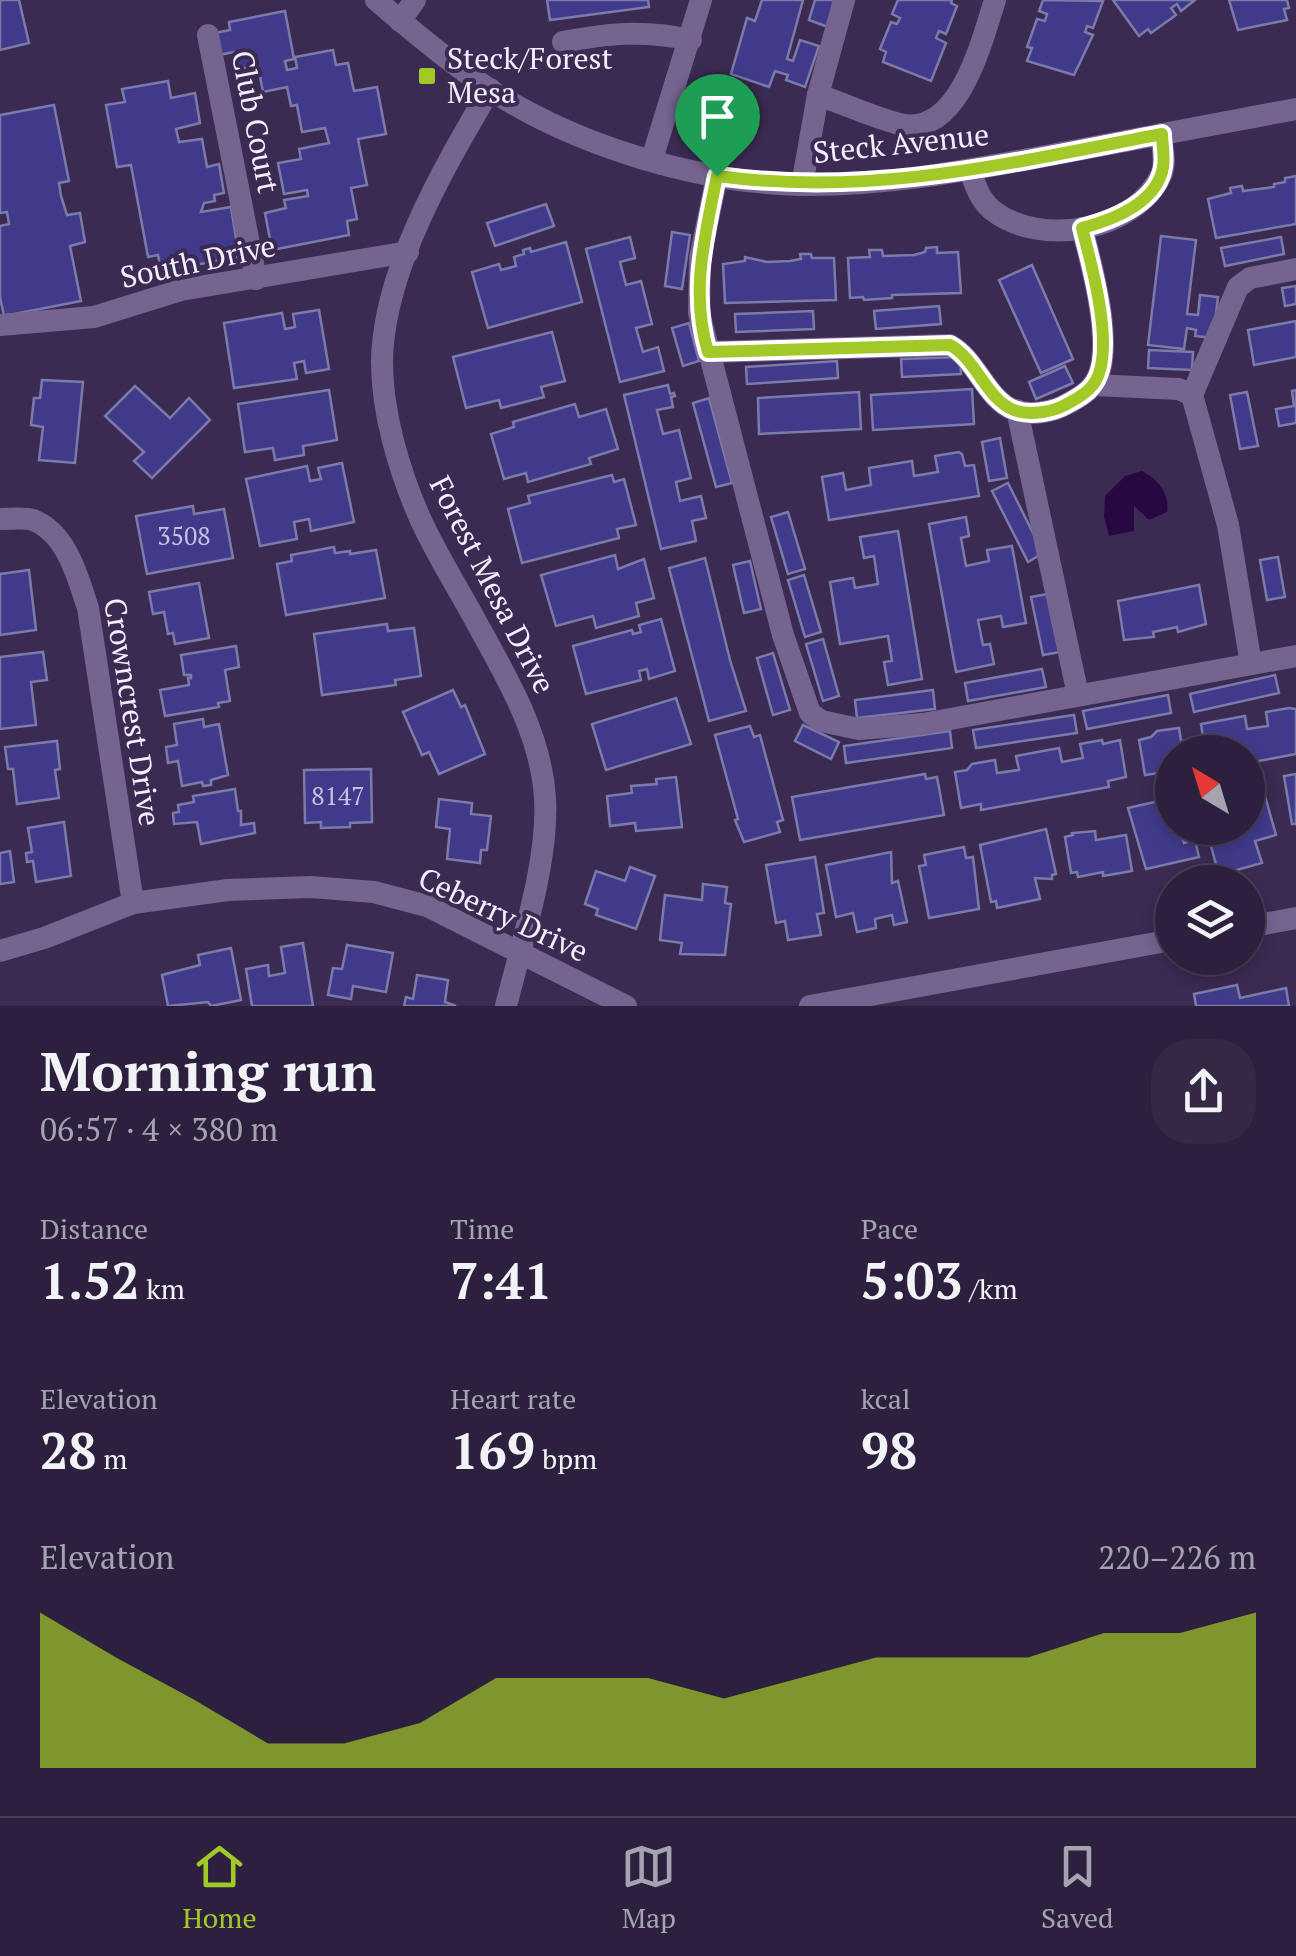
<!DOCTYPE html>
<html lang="en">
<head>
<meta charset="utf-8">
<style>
	:root { --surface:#2c203e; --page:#342845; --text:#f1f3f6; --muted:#a6a3b0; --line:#483e58; --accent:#a2c927 }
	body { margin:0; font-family:"PT Serif",serif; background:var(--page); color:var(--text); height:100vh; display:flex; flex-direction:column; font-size:38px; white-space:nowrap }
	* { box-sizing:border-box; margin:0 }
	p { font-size:32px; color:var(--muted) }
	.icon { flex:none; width:55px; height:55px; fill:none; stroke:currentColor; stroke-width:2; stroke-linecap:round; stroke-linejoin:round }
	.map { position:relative; height:1006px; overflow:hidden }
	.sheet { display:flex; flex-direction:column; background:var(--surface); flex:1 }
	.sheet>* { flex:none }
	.needle { width:65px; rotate:322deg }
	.controls { position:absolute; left:1155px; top:735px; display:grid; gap:20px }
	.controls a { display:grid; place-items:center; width:110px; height:110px; border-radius:50%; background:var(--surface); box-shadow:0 5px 15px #0003,0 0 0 2px var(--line); font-size:50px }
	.pin { position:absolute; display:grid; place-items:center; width:85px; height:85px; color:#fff; margin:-102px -42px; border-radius:50% 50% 50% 0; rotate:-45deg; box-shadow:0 0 10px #0007 }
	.pin .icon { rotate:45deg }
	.round { display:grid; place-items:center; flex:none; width:105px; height:105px; border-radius:40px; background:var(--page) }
	.headline { display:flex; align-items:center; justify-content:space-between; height:170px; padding:0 40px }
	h1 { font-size:55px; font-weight:600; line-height:75px }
	.stats { display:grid; grid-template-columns:repeat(3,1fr); gap:15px; height:170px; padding:10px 40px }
	.stats div { display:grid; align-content:center }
	.stats b { font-size:50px; font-weight:600 }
	.stats small { font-size:28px; font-weight:400 }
	.stats p { font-size:28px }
	.chart { height:280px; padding:20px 40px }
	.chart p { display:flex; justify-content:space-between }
	.chart svg { width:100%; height:180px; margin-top:10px; fill:var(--accent); opacity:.7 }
	.dock { display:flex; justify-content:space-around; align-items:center; height:140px; border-top:2px solid var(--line); background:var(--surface); font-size:28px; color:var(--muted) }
	.dock a { display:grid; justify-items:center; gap:5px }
	.dock .selected { color:var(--accent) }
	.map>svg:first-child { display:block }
</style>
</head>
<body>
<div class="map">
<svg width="1296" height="1006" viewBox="0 0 1296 1006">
	<rect width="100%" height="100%" fill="#3b2a52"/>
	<path fill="#280843" d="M1142,471C1158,479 1170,494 1167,512L1149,520L1134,506V531L1109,536L1104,517L1105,496L1125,476Z"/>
	<g fill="#413a8a" stroke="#7a7baa" stroke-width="2.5">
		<path d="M0,0H19L29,43L0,50Z"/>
		<path d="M547,0H648L649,7L550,20Z"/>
		<path d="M762,0H803L787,59L793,61L800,40L819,46L805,87L786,80L788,75L775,71L769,87L731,74L747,18L755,21Z"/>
		<path d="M815,0H836L828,27L809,20Z"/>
		<path d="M898,0H952L951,3L957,6L946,34L939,31L936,38L946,43L931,81L883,62L886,52L880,49L891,22L897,24L900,18L892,14Z"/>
		<path d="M1043,0L1103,1L1093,28L1087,26L1085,32L1093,35L1074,75L1027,61L1032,48L1027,47L1037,19L1045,21L1047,14L1039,11Z"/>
		<path d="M1113,0H1195L1181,11L1177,4L1171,8L1176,15L1151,33L1148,29L1139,36Z"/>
		<path d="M1229,0H1287L1289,8L1284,9L1287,20L1238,30Z"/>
		<path d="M285,11L294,59L285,61L287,70L297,68L295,57L333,50L336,65L348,63L354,91L377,87L386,134L358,139L367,185L351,188L357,219L347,221L349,235L272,250L265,213L286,208L284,200L308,196L307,190L284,194L278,163L301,159L299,149L329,143L325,128L302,132L297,105L291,106L287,87L263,92L258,66L238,69L234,52L214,56L210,34L230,30L229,22Z"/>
		<path d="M168,81L171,98L195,93L200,123L176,129L179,142L202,139L207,167L219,164L224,193L214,195L215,201L204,203L201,212L231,207L239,257L161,271L158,255L148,257L131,165L117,167L106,105L125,102L122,89Z"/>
		<path d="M54,105L69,181L59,183L61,196L67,215L80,213L85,242L70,246L81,301L4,316L0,297V226L9,224L7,212L0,213V115Z"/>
		<path d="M1296,176V224L1216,238L1208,199L1231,193L1230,188L1242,186L1243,191L1274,187V184L1285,182V178Z"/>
		<path d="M546,204L554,226L495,246L487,223Z"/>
		<path d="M672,232L690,235L682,289L665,286Z"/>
		<path d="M1161,236L1196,240L1187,314L1198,315L1200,295L1218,297L1213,338L1195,336L1196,330L1187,328L1184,349L1148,345Z"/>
		<path d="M630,237L635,258L620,262L626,285L641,281L652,324L636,328L643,352L658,347L664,371L620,382L586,249Z"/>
		<path d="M1281,237L1284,254L1225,266L1221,248Z"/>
		<path d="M566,242L582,302L488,328L472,272L499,264L501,270L516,266L514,257L524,254L523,250L530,248L531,252Z"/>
		<path d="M937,247V253L958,252L961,293L892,295V298L864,300L863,297L850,298L848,258L870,257L869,250H882L883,256L914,255L925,252L926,248Z"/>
		<path d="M800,254H811L812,258H834L836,300L725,303L723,264L745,261V257L767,262L790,261L801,259Z"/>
		<path d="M1032,265L1073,359L1041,373L999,280Z"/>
		<path d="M1296,286V304L1285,306L1282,288Z"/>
		<path d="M939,306L941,324L876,329L874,311Z"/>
		<path d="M319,310L329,369L306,373L304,361L294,363L297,379L234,388L224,323L282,313L285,329L295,327L293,314Z"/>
		<path d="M813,311L814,329L736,332L735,314Z"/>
		<path d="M1296,321V357L1254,365L1248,330Z"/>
		<path d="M689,323L699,361L683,366L672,328Z"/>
		<path d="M552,332L565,381L541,387L544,397L501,408L499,400L466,408L453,357Z"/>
		<path d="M1149,350L1193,352L1192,370L1148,368Z"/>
		<path d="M960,357L961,374L902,377L901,359Z"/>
		<path d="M837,361L838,378L747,384L746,367Z"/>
		<path d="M1065,366L1073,383L1036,399L1029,382Z"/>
		<path d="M42,380L83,382L75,463L39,460L43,427L31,425L34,398H40Z"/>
		<path d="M668,385L670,394L674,393L675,396L671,397L673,407L657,410L663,434L679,430L691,478L676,482L680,501L701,496L706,518L692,521L696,541L661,549L624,395Z"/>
		<path d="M135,386L170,418L189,398L210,420L152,478L134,461L144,452L105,416Z"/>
		<path d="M972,389L974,424L873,430L871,395Z"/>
		<path d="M329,390L337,440L303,446L304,455L275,460L273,448L245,452L238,404Z"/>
		<path d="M1296,390V423L1279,426L1276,409L1294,406L1292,391Z"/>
		<path d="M859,392L861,429L759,434L758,398Z"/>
		<path d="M1247,392L1258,446L1240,449L1230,395Z"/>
		<path d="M709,398L732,483L716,487L693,403Z"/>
		<path d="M575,404L579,417L606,409L618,449L589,458L591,464L528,482L526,473L504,479L491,434L514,427L513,422Z"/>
		<path d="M1000,438L1007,478L989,481L982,442Z"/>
		<path d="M959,452L962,454L965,466L974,465L979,496L829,520L822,477L843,473L846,490L871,485L869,468L912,461L914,476L938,472L935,456Z"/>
		<path d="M342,463L354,522L311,531L309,519L294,522L297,539L260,546L246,479L307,466L310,481L321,479L318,468Z"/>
		<path d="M612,475L614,482L624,479L636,525L617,529L619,538L522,563L508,509L530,503L528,496Z"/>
		<path d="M1008,483L1043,553L1028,562L992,491Z"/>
		<path d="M193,506L194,514L224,509L233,558L147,574L136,516Z"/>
		<path d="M788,512L805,569L788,574L771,517Z"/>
		<path d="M966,517L969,536L961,538L966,566L989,561L987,550L1012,546L1026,623L1003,627L1001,616L978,620L983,645L990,644L994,664L956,672L929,524Z"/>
		<path d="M898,531L922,679L888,685L884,662L892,661L888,636L840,644L830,582L853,578L855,588L878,584L874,556L864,558L860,537Z"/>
		<path d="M334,547L335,553L350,551V554L376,550L385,598L286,615L277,564L292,561L291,555Z"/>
		<path d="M615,555L618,569L644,559L654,598L636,603L639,616L596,628L593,616L556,626L541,575Z"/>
		<path d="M1278,557L1285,597L1267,600L1260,560Z"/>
		<path d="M705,558L730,660L746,711L709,721L669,568Z"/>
		<path d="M750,561L761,609L744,613L733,565Z"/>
		<path d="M29,570L36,630L0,635V574Z"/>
		<path d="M804,575L821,632L805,637L788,580Z"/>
		<path d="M199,583L209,638L175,644L173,633L168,634L164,612L153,614L149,592Z"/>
		<path d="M1199,585L1206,624L1178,632L1177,627L1153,632L1154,637L1124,640L1118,601Z"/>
		<path d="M1048,594L1060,652L1043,655L1031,597Z"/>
		<path d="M661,619L675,671L649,679L647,669L639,671L641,680L586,694L573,646L632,630L633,634L641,632L639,625Z"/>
		<path d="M387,624L388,631L414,628L421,676L395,680L396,685L322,695L314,634Z"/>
		<path d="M823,639L839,696L823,701L806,644Z"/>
		<path d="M236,646L239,667L225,670L230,701L218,703L219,707L165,716L160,690L189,685L188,678H191V675H184L181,655Z"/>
		<path d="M43,652L47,680L31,682L36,725L0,729V657Z"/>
		<path d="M773,653L790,710L773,715L757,658Z"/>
		<path d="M1042,669L1046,687L968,701L965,683Z"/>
		<path d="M1275,675L1279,693L1194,712L1190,694Z"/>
		<path d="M453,690L461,707L465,705L485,754L439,774L429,752L422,755L403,712Z"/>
		<path d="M933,690L935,709L857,718L855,700Z"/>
		<path d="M1168,695L1171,713L1087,729L1083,711Z"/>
		<path d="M676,698L691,744L606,770L592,724Z"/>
		<path d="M1289,708L1296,709V754L1248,763V752H1172V777L1166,778L1165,772L1145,775L1139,740L1151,737L1157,731L1179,728L1181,741L1203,737L1201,724L1245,716L1247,729L1268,726L1266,712Z"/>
		<path d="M1074,715L1077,733L976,748L973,730Z"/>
		<path d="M203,719L204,727L219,724L228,775L211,780V785L203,786L202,782L182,786L178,761L168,763L166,747L177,745L174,724Z"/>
		<path d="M803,725L839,742L831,759L795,741Z"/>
		<path d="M750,726L754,737L760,735L783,820L777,822L780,832L744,842L735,820L738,819L715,735Z"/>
		<path d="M950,731L952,748L846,763L844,746Z"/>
		<path d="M1102,740L1103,744L1120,740L1126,777L1108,781L1109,787L981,810V804L961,808L955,772L967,770L972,764L995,760L997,773L1019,770L1016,756L1059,748L1062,762L1083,758L1080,744Z"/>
		<path d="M57,741L60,769L55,770L59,798L17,804L13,769H8L5,747Z"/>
		<path d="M371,769L372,822L350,823V827L321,828V822L305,823L304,770Z"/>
		<path d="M925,774L926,779L937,777L944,815L800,840L792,797Z"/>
		<path d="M1296,774V824H1292L1284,776Z"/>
		<path d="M676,777L682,827L636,831L635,823L610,826L607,796L632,793L631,786L657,784L656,779Z"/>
		<path d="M235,789L238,811H241V825L254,823L255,833L201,844L197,822L174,824L173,813L179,812L178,805L194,802L193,796Z"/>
		<path d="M1263,789L1276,835L1255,841L1262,863L1219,875L1206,828H1248V794Z"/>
		<path d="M1172,798V828H1191V830L1181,833L1184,843L1195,840L1199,857L1146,869L1128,808Z"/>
		<path d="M439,799L472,803L471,814L491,816L487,850H481L480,863L447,859L450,829L436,827Z"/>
		<path d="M64,822L71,876L36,882L33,861L27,862L26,853L32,852L28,828Z"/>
		<path d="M1046,829L1056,874L1052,875V879L1035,878L1040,899L997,908L996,901L991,902L980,845Z"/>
		<path d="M1095,831L1096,840L1126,835L1132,871L1103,876V872L1078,877L1077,872L1071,873L1065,837L1073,835L1072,833Z"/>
		<path d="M964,847L966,858L973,857L979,909L929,918L919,866L926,865L924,855Z"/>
		<path d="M10,851L14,882L0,884V853Z"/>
		<path d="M891,852L892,883L898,881L907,922L894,925L892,915L875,919L876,928L857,932L853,913L836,917L826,865Z"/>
		<path d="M815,857L824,913L817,914L821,935L788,940L785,921L776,923L766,865Z"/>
		<path d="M630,867L655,876L636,929L596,915L598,909L585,904L596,871L625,881Z"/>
		<path d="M703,884L727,887L725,903L731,904L725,955L680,954L682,943L660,940L665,895L702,900Z"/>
		<path d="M303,943L313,1006H252L246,969L268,965L269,976L285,973L281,947Z"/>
		<path d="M347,945L393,953L386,992L353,986L351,999L328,995L333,968L342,969Z"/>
		<path d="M231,948L241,1000L211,1006L208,1002L168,1006L162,975L200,965L198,955Z"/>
		<path d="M417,975L448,980L445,1002L456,1006H404L406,997L413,999Z"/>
		<path d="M1237,985L1240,998L1286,988L1289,1006H1196L1194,994Z"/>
	</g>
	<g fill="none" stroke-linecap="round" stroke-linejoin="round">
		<g stroke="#756390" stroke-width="22">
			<path d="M376,0C412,31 449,62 489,89C576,146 699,183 803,185C887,186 969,170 1051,155C1133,140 1214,124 1296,109"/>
			<path d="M400,21L415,0"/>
			<path d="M208,35L256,279"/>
			<path d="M563,42C610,33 644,30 691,40"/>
			<path d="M490,89C445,166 383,270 382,362C382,413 399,470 419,516C434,550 455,583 473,616C504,673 541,732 545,798C549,860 521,945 506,1006"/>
			<path d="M818,95C845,104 872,117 899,124C959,139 982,40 995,0"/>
			<path d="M652,159L701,0"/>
			<path d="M970,170C975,185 980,200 992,210C1040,248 1136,232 1162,173C1166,162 1162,146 1161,134"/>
			<path d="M717,176L700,258L699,313L783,635L810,713L821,721L859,729L923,724L1296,656"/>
			<path d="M802,185L818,95L844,0"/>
			<path d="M0,325L94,317L181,290L408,252"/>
			<path d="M708,352L950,345C977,360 986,399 1014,410C1030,416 1053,412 1067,404C1076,399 1086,394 1092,386C1118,356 1091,263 1082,228"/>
			<path d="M1094,385L1179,389L1192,395L1228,525L1251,664"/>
			<path d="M1192,395L1238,287L1250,278L1296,269"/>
			<path d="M1017,410L1078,695"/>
			<path d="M0,519C9,519 24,517 33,520C67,533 78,578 88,608L133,903"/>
			<path d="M1248,927L1296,918"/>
			<path d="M0,951L44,938L133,903L228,890L311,887L374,892L427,906L626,1006"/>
			<path d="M810,1006L1172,940"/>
		</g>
	</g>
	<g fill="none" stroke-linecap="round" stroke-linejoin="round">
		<defs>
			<path id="route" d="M1162,134C1162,144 1165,157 1163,167C1157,203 1112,220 1082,228C1091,263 1118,356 1092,386C1086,394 1076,399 1067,404C1053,412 1030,416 1014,410C986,399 977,360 950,345L708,352C690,292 705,236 717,176C873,197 1010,163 1162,134Z"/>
		</defs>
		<use href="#route" stroke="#fff" stroke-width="20"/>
		<use href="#route" stroke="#a2c927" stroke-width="12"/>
	</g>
	<rect fill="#a2c927" stroke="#3b2a52" stroke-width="4" x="417" y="66" width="20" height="20" rx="5"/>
	<g text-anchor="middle" stroke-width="8" stroke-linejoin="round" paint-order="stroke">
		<g font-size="25" fill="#c7c1e1">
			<text x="184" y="545">3508</text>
			<text x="338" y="805">8147</text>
		</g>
		<g font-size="30" fill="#f4eefe" stroke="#3b2a52" text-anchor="start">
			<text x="447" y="69">Steck/Forest<tspan x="447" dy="34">Mesa</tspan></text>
		</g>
		<g font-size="30" fill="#f4eefe" stroke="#3b2a52">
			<text transform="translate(255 122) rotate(79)" y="10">Club Court</text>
			<text transform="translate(901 144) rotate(-6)" y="10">Steck Avenue</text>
			<text transform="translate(198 262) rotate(-12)" y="10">South Drive</text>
			<text transform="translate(492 585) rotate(63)" y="10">Forest Mesa Drive</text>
			<text transform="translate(132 712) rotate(81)" y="10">Crowncrest Drive</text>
			<text transform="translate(503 915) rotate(25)" y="10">Ceberry Drive</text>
		</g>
	</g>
</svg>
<div class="controls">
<a><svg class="needle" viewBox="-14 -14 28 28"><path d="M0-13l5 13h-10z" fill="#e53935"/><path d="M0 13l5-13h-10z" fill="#a6a3b0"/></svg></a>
<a><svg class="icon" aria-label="layers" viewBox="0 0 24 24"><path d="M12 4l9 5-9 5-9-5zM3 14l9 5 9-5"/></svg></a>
</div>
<div class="pin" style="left:717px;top:176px;background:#1e9e55"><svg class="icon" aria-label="arrive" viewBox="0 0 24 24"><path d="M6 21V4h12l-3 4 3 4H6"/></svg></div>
</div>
<section class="sheet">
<div class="headline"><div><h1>Morning run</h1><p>06:57 · 4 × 380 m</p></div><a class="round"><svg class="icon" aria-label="share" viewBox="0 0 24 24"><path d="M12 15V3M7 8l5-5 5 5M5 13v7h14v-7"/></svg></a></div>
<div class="stats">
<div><p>Distance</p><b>1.52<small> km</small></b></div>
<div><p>Time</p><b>7:41</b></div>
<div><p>Pace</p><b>5:03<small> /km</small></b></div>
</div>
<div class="stats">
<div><p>Elevation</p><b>28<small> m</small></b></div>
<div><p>Heart rate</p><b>169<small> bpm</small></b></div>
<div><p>kcal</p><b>98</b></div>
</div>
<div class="chart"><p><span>Elevation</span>220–226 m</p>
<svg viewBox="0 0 160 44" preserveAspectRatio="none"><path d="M0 44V6L10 17L20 27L30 38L40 38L50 33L60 22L70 22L80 22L90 27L100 22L110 17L120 17L130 17L140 11L150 11L160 6V44z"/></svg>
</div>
</section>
<nav class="dock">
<a class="selected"><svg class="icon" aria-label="home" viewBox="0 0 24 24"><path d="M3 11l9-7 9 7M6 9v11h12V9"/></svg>Home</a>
<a><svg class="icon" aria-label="map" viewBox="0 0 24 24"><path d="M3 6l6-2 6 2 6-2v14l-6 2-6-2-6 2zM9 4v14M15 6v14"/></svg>Map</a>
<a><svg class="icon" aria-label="saved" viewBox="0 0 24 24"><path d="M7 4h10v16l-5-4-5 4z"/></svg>Saved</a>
</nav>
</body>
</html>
